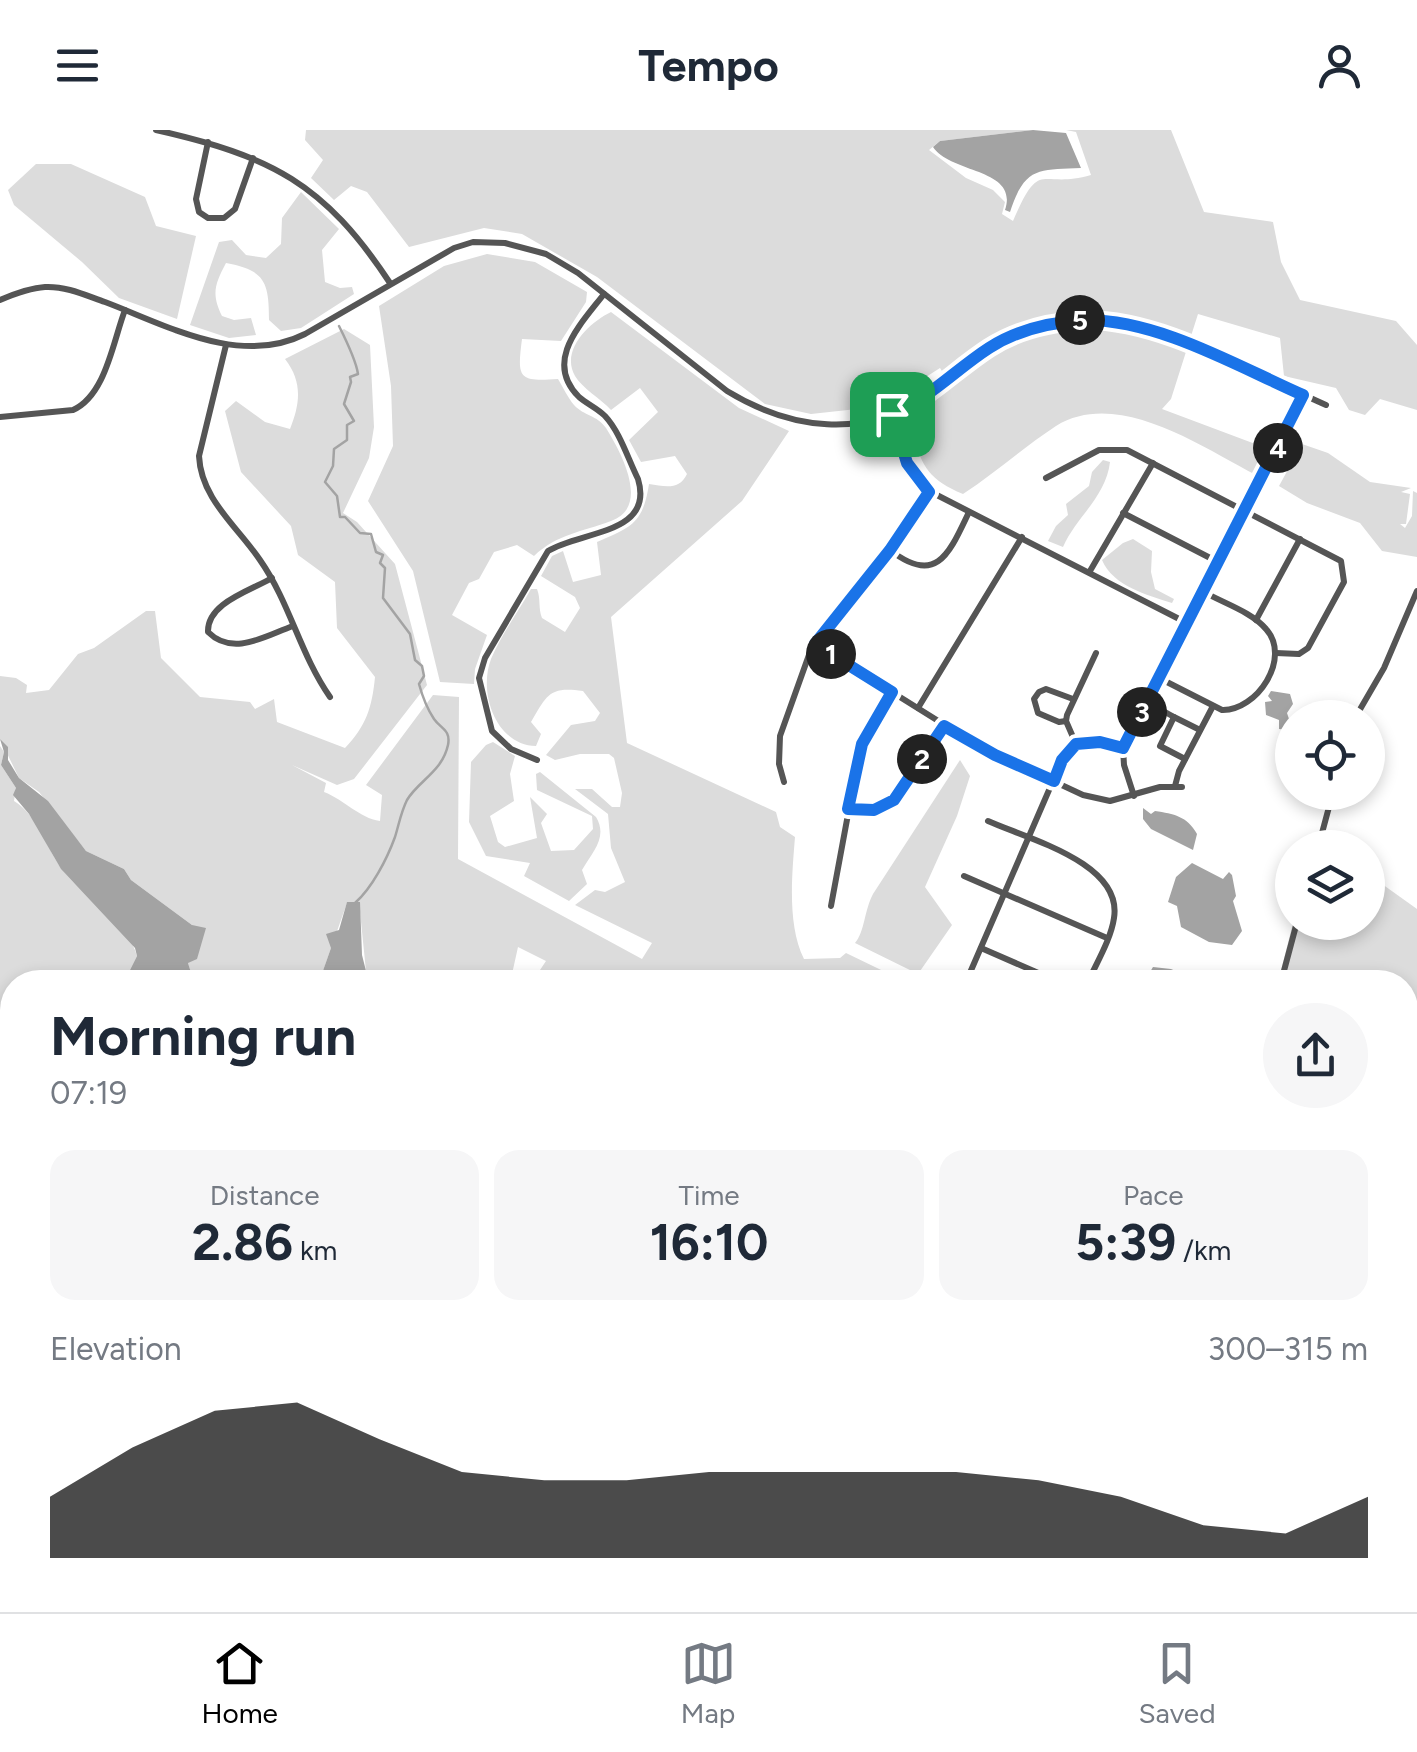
<!DOCTYPE html>
<html lang="en">
<head>
<meta charset="utf-8">
<style>
	:root { --surface:#fff; --page:#f6f6f7; --text:#1f2937; --muted:#747a83; --line:#e0e1e3; --accent:#000 }
	body { margin:0; font-family:Figtree,sans-serif; background:var(--page); color:var(--text); height:100vh; display:flex; flex-direction:column; font-size:38px; white-space:nowrap }
	* { box-sizing:border-box; margin:0 }
	p { font-size:32px; color:var(--muted) }
	.icon { flex:none; width:55px; height:55px; fill:none; stroke:currentColor; stroke-width:2; stroke-linecap:round; stroke-linejoin:round }
	.map { position:relative; flex:1; overflow:hidden }
	.side { position:absolute; left:0px; top:840px; width:1418px; height:642px; display:flex; flex-direction:column; background:var(--surface); border-radius:40px 40px 0 0; box-shadow:0 5px 15px #0003 }
	.side>* { flex:none }
	.tools { position:absolute; left:1275px; top:570px; display:grid; gap:20px }
	.tools a { display:grid; place-items:center; width:110px; height:110px; border-radius:50%; background:var(--surface); box-shadow:0 5px 15px #0003; font-size:50px }
	.pin { position:absolute; display:grid; place-items:center; width:85px; height:85px; color:#fff; margin:-42px; border-radius:20px; box-shadow:0 5px 15px #0006 }
	.km { position:absolute; width:50px; height:50px; margin:-25px; border-radius:50%; background:#222; color:#fff; font-size:28px; line-height:50px; text-align:center }
	.round { display:grid; place-items:center; flex:none; width:105px; height:105px; border-radius:52px; background:var(--page) }
	.summary { display:flex; align-items:center; justify-content:space-between; height:170px; padding:0 50px }
	h1 { font-size:55px; font-weight:700; line-height:75px }
	.metrics { display:grid; grid-template-columns:repeat(3,1fr); gap:15px; height:170px; padding:10px 50px }
	.metrics div { display:grid; align-content:center; border-radius:25px; background:var(--page); text-align:center }
	.metrics b { font-size:50px; font-weight:700 }
	.metrics small { font-size:28px; font-weight:400 }
	.metrics p { font-size:28px }
	.chart { height:280px; padding:20px 50px }
	.chart p { display:flex; justify-content:space-between }
	.chart svg { width:100%; height:180px; margin-top:10px; fill:var(--accent); opacity:.7 }
	header { display:flex; justify-content:space-between; align-items:center; height:130px; padding:0 50px; background:var(--surface); font-size:45px; font-weight:700 }
	.menu { display:flex; justify-content:space-around; align-items:center; height:140px; border-top:2px solid var(--line); background:var(--surface); font-size:28px; color:var(--muted) }
	.menu a { display:grid; justify-items:center; gap:5px }
	.menu .on { color:var(--accent) }
	.map>svg:first-child { display:block }
</style>
</head>
<body>
<header><svg class="icon" aria-label="menu" viewBox="0 0 24 24"><path d="M4 6h16M4 12h16M4 18h16"/></svg>Tempo<svg class="icon" aria-label="person" viewBox="0 0 24 24"><circle cx="12" cy="8" r="4"/><path d="M4 21q1-7 8-7t8 7"/></svg></header>
<div class="map">
<svg width="1417" height="1482" viewBox="0 0 1417 1482">
	<rect width="100%" height="100%" fill="#fff"/>
	<g fill="#dcdcdc">
		<path d="M306,0H1033L940,11L929,20L966,48L993,60L1005,72L1002,84L1013,91C1041,26 1039,60 1091,45L1076,2L1066,0H1171L1204,82L1273,92L1281,132L1300,170L1396,191L1417,215V280L1380,269L1365,285L1349,280L1336,258L1284,246L1280,208L1198,184L1171,269L1162,279L1258,315L1272,308L1256,345C1201,317 1118,258 1056,296C1024,317 995,343 963,364C930,350 922,338 913,304C923,284 933,269 952,257L940,238L915,254L866,278L811,284L765,274L597,147L522,104L484,98L409,117L367,62L351,56L334,70L311,48L323,30L305,10Z"/>
		<path d="M36,34H71L145,67L156,96L196,106L177,189L119,168L82,132L14,75L8,60Z"/>
		<path d="M301,62L339,99L322,120L325,152L340,158L352,157L354,164L301,198L281,201L269,190C269,152 265,140 226,133C215,154 211,164 222,186L234,190L251,188L256,205L229,208L190,195L219,112L232,110L246,125L266,128L281,114L282,88Z"/>
		<path d="M487,124L535,132L587,162L586,172L561,211L522,209C517,248 518,252 558,249C563,257 568,268 574,275C584,286 597,285 606,298C621,322 651,377 611,391C582,402 557,404 534,426L517,415L494,422L479,449L469,453L452,485L487,505L475,539L474,554L440,552L413,441L368,371L393,316L391,256L379,176L444,136Z"/>
		<path d="M611,182L739,278L789,301L742,371L611,487L627,613L776,682L780,697L795,707C792,745 787,795 804,829L840,828L846,823L906,852H532L546,831L518,817L512,844L518,852H349V847L366,841L359,772L347,773L319,852H194L188,833L192,795L131,750L124,739L86,721L39,662L19,648L0,609V546L16,548L27,555L26,563L49,560L78,524L94,518L146,481H155L161,528L200,567L250,572L255,579L274,569L277,592L345,618C366,596 372,578 375,547L337,498L335,452L298,425L291,396L241,342L225,281L236,271L265,292L290,299C300,274 303,252 285,229L344,199L370,215L374,297L369,328L343,383L357,392L395,434L427,555L354,649L337,655L292,635L326,653L324,662C345,670 359,688 380,691L382,665L366,655L433,565L459,567L458,729L642,829L652,813L575,775L595,760L605,762L625,752L611,718L608,684L575,659H592L612,677H620L622,663L614,628L609,624H580L555,630L546,625L571,595L595,591L600,583L583,561C549,556 547,565 531,592L541,604L536,616C496,615 478,563 491,529C501,505 518,482 531,459H537C541,469 538,478 542,488L565,502L580,478L575,467L541,446L552,426L563,421L573,452L601,445L597,412C632,397 643,393 649,354C664,356 679,361 687,344L675,326L641,332L629,310L658,282L640,258L611,280C601,269 582,258 575,246C560,220 590,192 611,182Z"/>
		<path d="M1302,314L1328,323L1370,352L1411,358L1401,362L1410,364L1406,394H1400L1405,398L1412,386L1413,361L1417,363V427L1382,421L1360,393L1307,373L1279,356Z"/>
		<path d="M1103,330L1110,332C1106,367 1076,387 1063,417L1048,411L1056,396L1068,385L1066,374L1089,356L1092,342Z"/>
		<path d="M1133,409L1152,421L1151,442L1155,459L1174,469L1172,473C1147,465 1113,456 1102,430L1123,413Z"/>
		<path d="M493,612L515,626L510,644L514,671L490,686L498,712L505,717L537,708L530,667L547,684L541,693L551,721L574,720L593,699L592,686L537,660L536,644L540,642L596,687C608,707 593,721 582,740L587,754L569,771L524,746L530,733L486,726L469,692L471,632L486,615Z"/>
		<path d="M0,616L4,622L1,635L16,658L14,671C39,686 46,719 64,742C84,766 130,796 137,826L124,852H12V1444L0,1436Z"/>
		<path d="M960,630L970,646L957,686L925,757L952,795L918,844L855,813C865,801 864,781 873,764Z"/>
		<path d="M1368,744L1417,779V1284L1405,1272V852H1278L1293,793L1368,792Z"/>
		<path d="M64,1470H338L340,1482H297L293,1479L286,1482H143L139,1481L140,1475L103,1482Z"/>
		<path d="M344,1470H381L383,1482H346Z"/>
		<path d="M608,1470H638L639,1482H598Z"/>
		<path d="M688,1470H737L734,1482H688Z"/>
		<path d="M885,1470H1116L1122,1482H895V1477Z"/>
	</g>
	<g fill="#a3a3a3">
		<path d="M1033,0L1066,3L1081,38C1039,40 1025,36 1010,82L1005,80C1019,38 951,44 933,17L940,11Z"/>
		<path d="M1271,561L1290,564L1293,574L1287,583L1291,595L1286,600L1279,599V590L1266,585L1265,572L1272,571L1268,566Z"/>
		<path d="M0,609L8,617V630L19,648L48,671L86,721L124,739L131,750L192,795L206,798L197,829L188,833L194,852H124L137,826L135,818L61,739L29,684L13,665L16,658L1,635L4,622Z"/>
		<path d="M1143,678L1151,684L1155,681C1174,684 1187,686 1197,704L1193,720L1151,699L1143,689Z"/>
		<path d="M1192,733L1223,749L1229,742L1232,745L1236,766L1233,771L1242,801L1232,815L1209,812L1181,797L1177,776L1168,772L1176,747Z"/>
		<path d="M347,772H360L362,825L366,841L359,850L350,847L349,852H319L331,818L326,804L339,800Z"/>
		<path d="M1153,837L1171,839L1180,843L1177,852H1144Z"/>
		<path d="M1405,1272L1417,1284V1482H1122L1116,1470H1405Z"/>
		<path d="M737,1470H885L896,1477L895,1482H734Z"/>
	</g>
	<g fill="none" stroke-linecap="round" stroke-linejoin="round">
		<g stroke="#a3a3a3" stroke-width="2.5">
			<path d="M339,196C345,208 356,230 358,244L350,247L351,252L344,274L354,291L347,295V310L334,319L333,336L325,352L337,366L340,387H345L360,403L371,404L376,422L383,425L380,433L385,438L383,468L410,504L415,530L422,536L424,546L419,554C422,565 428,580 434,589C441,599 451,600 448,615C442,642 418,651 407,670C401,682 399,694 395,707C387,729 372,758 355,773"/>
			<path d="M0,1036L12,1047"/>
			<path d="M0,1138L12,1139"/>
		</g>
		<defs>
			<g id="major">
				<path d="M0,1443L12,1451"/>
				<path d="M0,1457L12,1465"/>
				<path d="M22,1470L45,1482"/>
				<path d="M49,1470L84,1482"/>
			</g>
		</defs>
		<use href="#major" stroke="#dbdbdb" stroke-width="14"/>
		<g stroke="#555" stroke-width="6">
			<path d="M156,0C271,26 324,53 390,153"/>
			<path d="M208,12L196,69L199,82L208,88H224L235,79L253,28"/>
			<path d="M0,170C14,164 29,158 45,157C66,156 85,165 105,172C166,195 240,237 305,204L454,118L473,112L505,113L546,124L578,143L727,261C791,300 863,309 929,266C980,232 998,198 1067,191C1148,182 1252,243 1326,275"/>
			<path d="M226,215L199,326C201,369 237,396 260,430C290,473 300,524 330,567"/>
			<path d="M892,284C900,312 906,342 929,361L1187,493"/>
			<path d="M0,287L73,280C106,265 113,211 125,180"/>
			<path d="M1046,348L1099,320H1127L1341,431L1344,452L1308,518L1299,524L1276,523"/>
			<path d="M1123,383L1218,432"/>
			<path d="M890,420C936,456 949,424 968,384"/>
			<path d="M1090,441L1153,333"/>
			<path d="M272,448C250,461 207,473 208,502C233,527 265,506 293,496"/>
			<path d="M1256,490L1300,409"/>
			<path d="M815,514L980,617L1083,665L1110,671L1160,657H1182"/>
			<path d="M1159,548L1222,580C1257,581 1292,528 1266,499C1252,482 1223,473 1204,462"/>
			<path d="M1147,572L1174,587"/>
			<path d="M918,578L1022,407"/>
			<path d="M1355,588L1384,538L1417,461"/>
			<path d="M1066,591L1059,592L1038,583L1034,569L1039,562L1046,559L1073,569"/>
			<path d="M1076,614L1066,591L1067,585L1096,523"/>
			<path d="M1185,629L1160,616L1174,587L1200,600"/>
			<path d="M537,630L511,619L492,601L479,548L485,528L548,421C579,401 655,405 638,349C628,329 620,302 605,286C597,278 587,274 579,267C543,231 581,194 604,164"/>
			<path d="M784,652L779,634L780,606L810,522L890,420L929,361"/>
			<path d="M1175,656L1179,641L1213,576"/>
			<path d="M1134,666L1124,635L1123,618L1303,265"/>
			<path d="M849,679H874L894,670L944,596"/>
			<path d="M988,691C1028,709 1123,733 1114,788C1111,809 1097,832 1088,852"/>
			<path d="M1318,718L1333,662"/>
			<path d="M964,746L1107,808"/>
			<path d="M831,776L859,625L868,601L892,561"/>
			<path d="M981,818L1059,852"/>
			<path d="M966,852L1062,630C1080,607 1097,611 1123,618"/>
			<path d="M1028,852L1033,841"/>
			<path d="M1281,852L1297,792"/>
			<path d="M0,1238L12,1227"/>
			<path d="M341,1470L343,1482"/>
			<path d="M530,1482L532,1470"/>
		</g>
		<use href="#major" stroke="#000" stroke-width="9"/>
	</g>
	<g fill="none" stroke-linecap="round" stroke-linejoin="round">
		<defs>
			<path id="route" d="M1086,190C1159,190 1237,236 1303,265L1123,618L1100,612L1076,614L1062,630L1054,651L995,625L944,596L894,670L874,680L848,679L862,614L892,562L815,514L890,420L929,362L907,333L892,284C930,268 955,240 989,218C1018,199 1052,192 1086,190Z"/>
		</defs>
		<use href="#route" stroke="#fff" stroke-width="20"/>
		<use href="#route" stroke="#1a73e8" stroke-width="12"/>
	</g>
</svg>
<div class="tools">
<a><svg class="icon" aria-label="locate" viewBox="0 0 24 24"><circle cx="12" cy="12" r="6"/><path d="M12 2v4M12 18v4M2 12h4M18 12h4"/></svg></a>
<a><svg class="icon" aria-label="layers" viewBox="0 0 24 24"><path d="M12 4l9 5-9 5-9-5zM3 14l9 5 9-5"/></svg></a>
</div>
<div class="pin" style="left:892px;top:284px;background:#1e9e55"><svg class="icon" aria-label="arrive" viewBox="0 0 24 24"><path d="M6 21V4h12l-3 4 3 4H6"/></svg></div>
<b class="km" style="left:831px;top:524px">1</b>
<b class="km" style="left:922px;top:629px">2</b>
<b class="km" style="left:1142px;top:582px">3</b>
<b class="km" style="left:1278px;top:318px">4</b>
<b class="km" style="left:1080px;top:190px">5</b>
<section class="side">
<div class="summary"><div><h1>Morning run</h1><p>07:19</p></div><a class="round"><svg class="icon" aria-label="share" viewBox="0 0 24 24"><path d="M12 15V3M7 8l5-5 5 5M5 13v7h14v-7"/></svg></a></div>
<div class="metrics">
<div><p>Distance</p><b>2.86<small> km</small></b></div>
<div><p>Time</p><b>16:10</b></div>
<div><p>Pace</p><b>5:39<small> /km</small></b></div>
</div>
<div class="chart"><p><span>Elevation</span>300–315 m</p>
<svg viewBox="0 0 160 44" preserveAspectRatio="none"><path d="M0 44V29L10 17L20 8L30 6L40 15L50 23L60 25L70 25L80 23L90 23L100 23L110 23L120 25L130 29L140 36L150 38L160 29V44z"/></svg>
</div>
</section>
</div>
<nav class="menu">
<a class="on"><svg class="icon" aria-label="home" viewBox="0 0 24 24"><path d="M3 11l9-7 9 7M6 9v11h12V9"/></svg>Home</a>
<a><svg class="icon" aria-label="map" viewBox="0 0 24 24"><path d="M3 6l6-2 6 2 6-2v14l-6 2-6-2-6 2zM9 4v14M15 6v14"/></svg>Map</a>
<a><svg class="icon" aria-label="saved" viewBox="0 0 24 24"><path d="M7 4h10v16l-5-4-5 4z"/></svg>Saved</a>
</nav>
</body>
</html>
